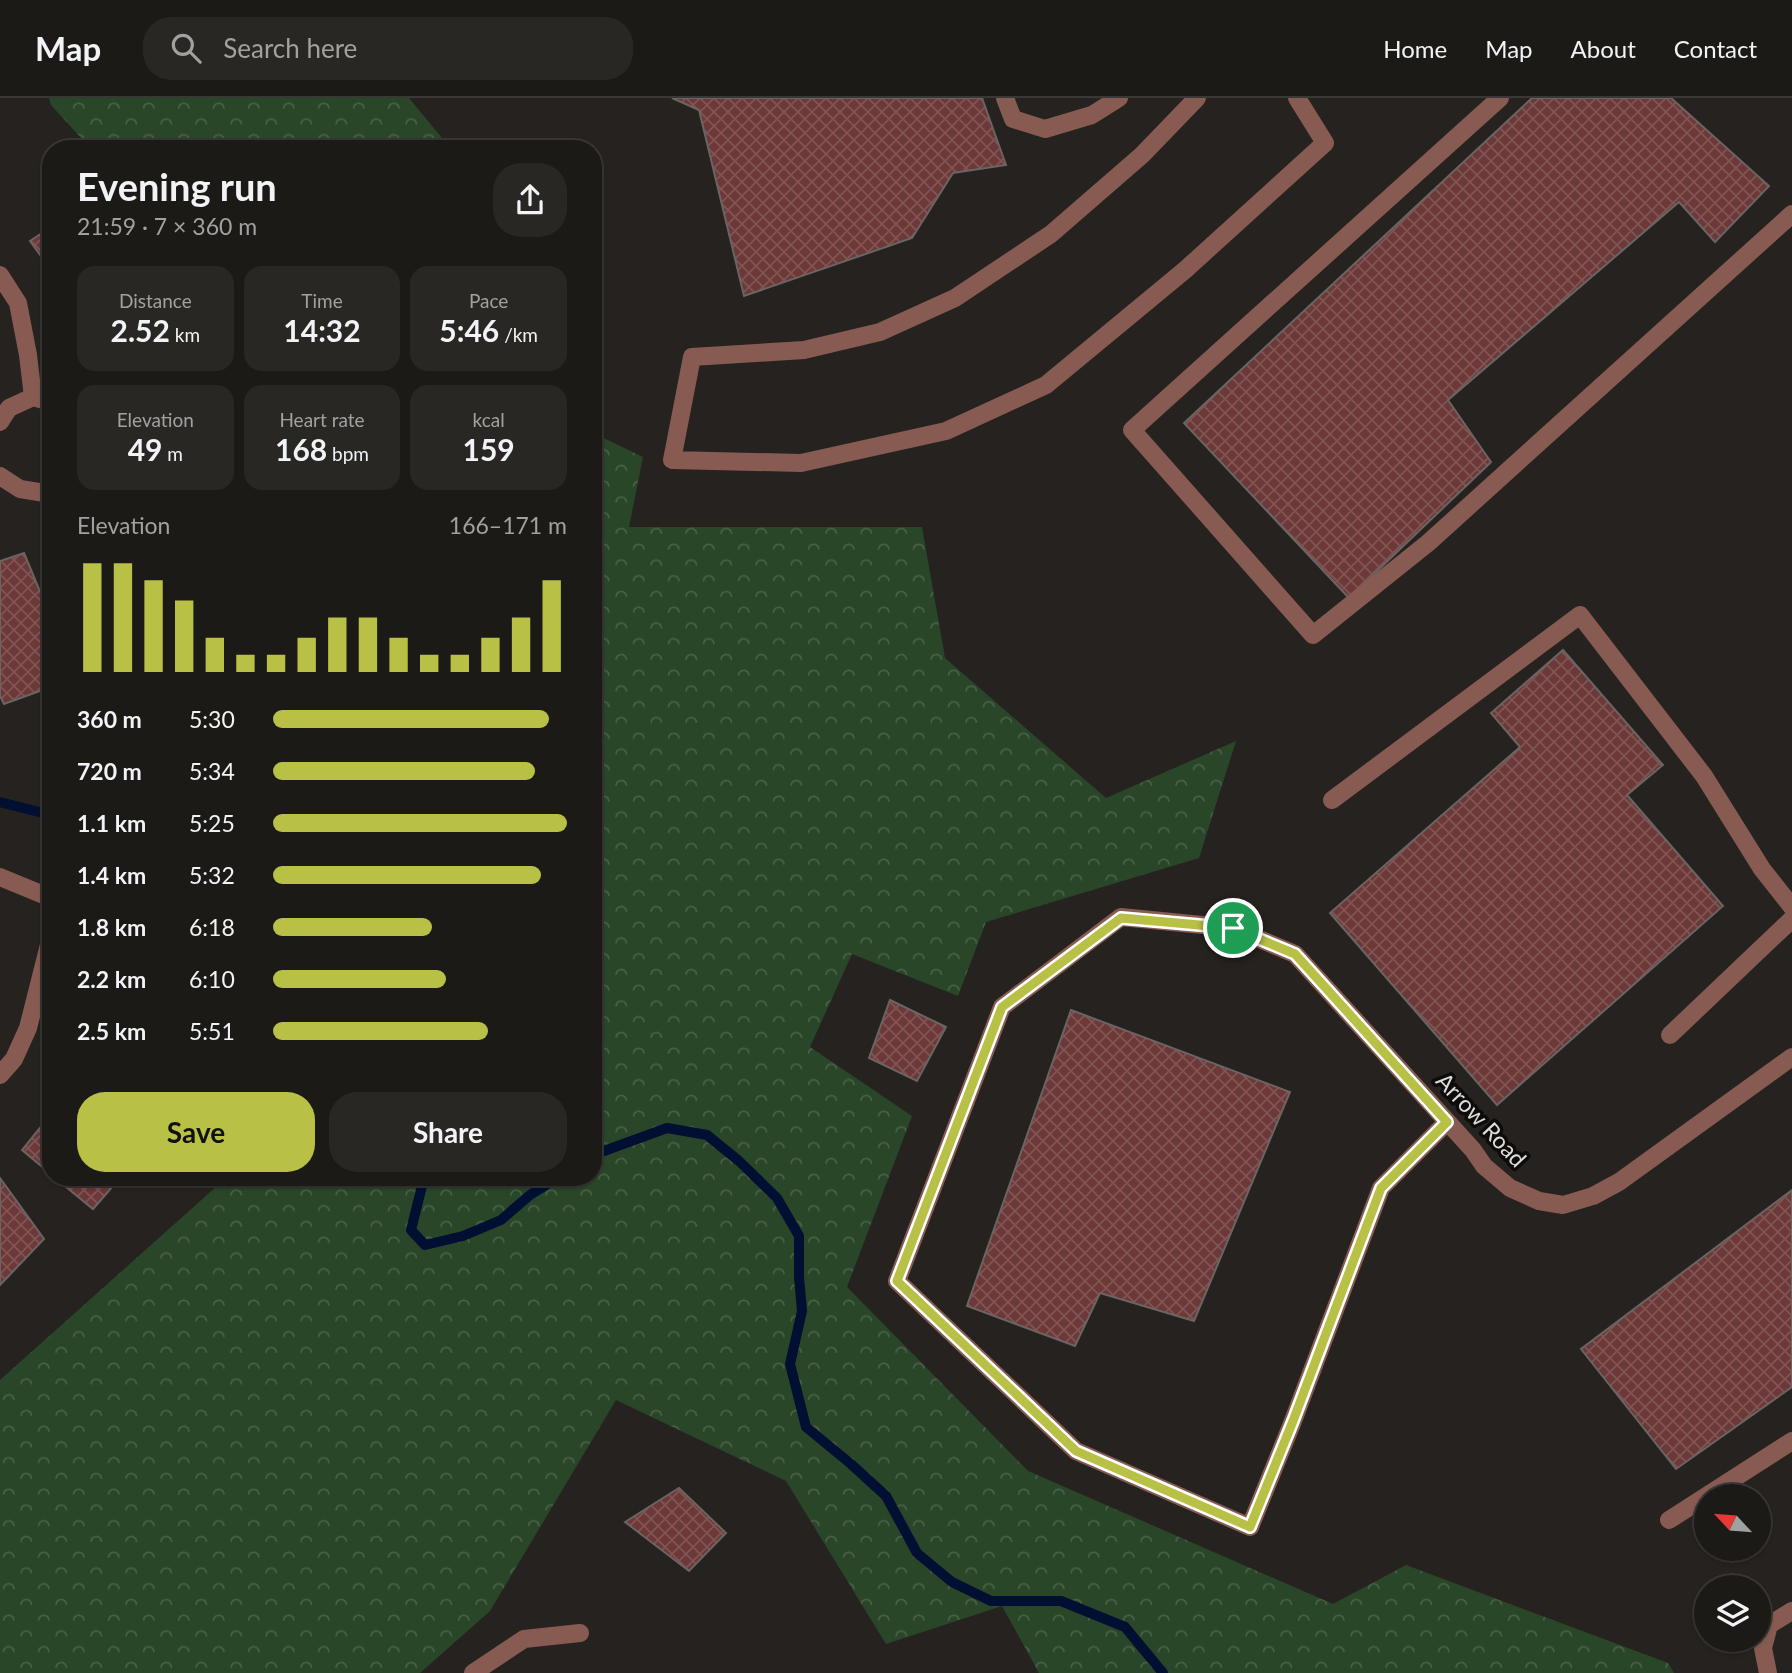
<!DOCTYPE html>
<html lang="en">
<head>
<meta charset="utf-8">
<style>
	:root { --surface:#1c1a17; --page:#292724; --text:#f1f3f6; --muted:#a0a1a1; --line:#3a3836; --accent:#b9c046 }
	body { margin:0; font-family:Lato,sans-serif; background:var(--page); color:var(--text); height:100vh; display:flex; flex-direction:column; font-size:26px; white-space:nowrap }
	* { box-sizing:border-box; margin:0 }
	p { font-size:23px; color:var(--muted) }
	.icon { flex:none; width:38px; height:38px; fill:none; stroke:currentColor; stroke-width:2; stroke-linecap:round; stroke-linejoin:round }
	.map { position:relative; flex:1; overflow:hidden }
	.panel { position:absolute; left:42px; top:42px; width:560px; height:1046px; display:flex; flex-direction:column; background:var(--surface); border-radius:28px; box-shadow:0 2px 5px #0004,0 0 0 2px var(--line) }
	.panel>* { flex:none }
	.needle { width:46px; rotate:296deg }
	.fabs { position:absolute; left:1694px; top:1386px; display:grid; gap:14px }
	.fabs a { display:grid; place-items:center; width:77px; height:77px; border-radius:50%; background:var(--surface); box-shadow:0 2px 5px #0004,0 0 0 2px var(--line); font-size:35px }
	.pin { position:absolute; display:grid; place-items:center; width:60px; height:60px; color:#fff; margin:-30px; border:4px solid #fff; border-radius:50%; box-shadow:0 2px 7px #0007 }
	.round { display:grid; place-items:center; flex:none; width:74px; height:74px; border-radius:28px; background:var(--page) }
	.summary { display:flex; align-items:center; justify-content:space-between; height:119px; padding:0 35px }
	h1 { font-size:38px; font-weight:700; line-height:52px }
	.stats { display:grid; grid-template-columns:repeat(3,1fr); gap:10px; height:119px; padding:7px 35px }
	.stats div { display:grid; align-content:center; border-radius:18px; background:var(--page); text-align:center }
	.stats b { font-size:30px; font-weight:700 }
	.stats small { font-size:19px; font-weight:400 }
	.stats p { font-size:19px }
	.chart { height:196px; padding:14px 35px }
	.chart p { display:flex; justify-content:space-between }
	.chart svg { width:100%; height:126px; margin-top:7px; stroke:var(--accent); stroke-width:6 }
	.primary-button { display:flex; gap:14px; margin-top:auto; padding:14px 35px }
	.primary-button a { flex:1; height:80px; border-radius:28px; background:var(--accent); color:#111; font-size:28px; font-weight:700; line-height:80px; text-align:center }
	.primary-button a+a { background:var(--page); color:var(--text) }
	ul { padding:0 35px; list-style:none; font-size:23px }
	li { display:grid; grid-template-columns:112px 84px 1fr; align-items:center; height:52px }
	li i { height:18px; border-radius:9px; background:var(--accent) }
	header { display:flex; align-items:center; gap:42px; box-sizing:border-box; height:98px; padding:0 35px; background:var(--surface); border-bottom:2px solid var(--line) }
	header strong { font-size:33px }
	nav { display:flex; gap:38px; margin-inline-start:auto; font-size:24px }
	.search { width:490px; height:63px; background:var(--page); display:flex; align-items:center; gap:18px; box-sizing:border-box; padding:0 24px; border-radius:28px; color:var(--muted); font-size:26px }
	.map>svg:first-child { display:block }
</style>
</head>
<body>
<header>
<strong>Map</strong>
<div class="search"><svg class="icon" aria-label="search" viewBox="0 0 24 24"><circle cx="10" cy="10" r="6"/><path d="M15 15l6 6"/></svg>Search here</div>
<nav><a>Home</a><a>Map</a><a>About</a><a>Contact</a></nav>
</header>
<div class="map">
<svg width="1792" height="1575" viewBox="0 0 1792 1575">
	<defs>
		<pattern id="forest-crowns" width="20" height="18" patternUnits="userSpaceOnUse" patternTransform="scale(1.75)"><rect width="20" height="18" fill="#2a4628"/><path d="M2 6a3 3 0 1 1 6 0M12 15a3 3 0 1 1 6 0" fill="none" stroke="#486047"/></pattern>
		<pattern id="building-cross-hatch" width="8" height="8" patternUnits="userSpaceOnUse" patternTransform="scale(1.75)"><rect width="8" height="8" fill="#6c3838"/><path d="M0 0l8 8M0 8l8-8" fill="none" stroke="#815454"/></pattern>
	</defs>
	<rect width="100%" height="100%" fill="#26221f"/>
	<g fill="url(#forest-crowns)">
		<path d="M49,0H409L451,51H91L51,7Z"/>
		<path d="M593,335L643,359L629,429H922L945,560L1106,700L1236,643L1199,760L986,824L958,898L852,856L810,949L912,1018L847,1189L1028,1373L1333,1506L1406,1467L1668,1565L1674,1575H1039L1002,1508L886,1546L786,1383L616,1302L490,1513L420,1575H0V1282L226,1080H593Z"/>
	</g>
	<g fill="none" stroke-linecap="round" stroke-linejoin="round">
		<g stroke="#000f32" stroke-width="10">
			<path d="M0,704L51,717"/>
			<path d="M593,1057L667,1030L707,1037L739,1063L777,1100L799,1138V1179L802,1213L790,1266L806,1329L851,1366L886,1398L917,1455L952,1484L991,1503H1061L1125,1529L1163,1575"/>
			<path d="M424,1080L411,1132L425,1147L463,1138L501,1122L530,1097L557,1080"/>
		</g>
	</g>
	<g fill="url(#building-cross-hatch)" stroke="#6a6463" stroke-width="2">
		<path d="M672,0H982L1006,67L953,75L912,140L744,198L699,12Z"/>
		<path d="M1532,0H1671L1769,88L1715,144L1679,104L1448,302L1491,364L1349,500L1184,325Z"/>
		<path d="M51,129V172L30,143Z"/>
		<path d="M24,455L51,520V589L4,606L0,598V463Z"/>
		<path d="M1563,552L1663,667L1627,697L1723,808L1497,1007L1330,815L1520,649L1491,615Z"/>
		<path d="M890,902L946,929L917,983L869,960Z"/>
		<path d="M1071,912L1290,994L1194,1223L1100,1195L1075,1248L967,1208Z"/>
		<path d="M51,1016V1076L22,1052Z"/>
		<path d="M0,1080L44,1141L0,1187Z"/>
		<path d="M55,1080H120L93,1111Z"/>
		<path d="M1792,1092V1289L1676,1371L1581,1251Z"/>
		<path d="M679,1390L726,1435L689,1473L625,1424Z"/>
	</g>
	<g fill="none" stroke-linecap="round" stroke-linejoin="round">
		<g stroke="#875b51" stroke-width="18">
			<path d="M1005,0L1013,21L1045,31L1092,17L1119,0"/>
			<path d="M1197,0L1142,57L1051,136L955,200L880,234L804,252L692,259L672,362L801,365L946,333L1046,287L1185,172L1325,45L1297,0"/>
			<path d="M1500,0L1132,332L1313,537L1428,445L1792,116"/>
			<path d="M0,177L18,205L28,257L33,299"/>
			<path d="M0,324L9,310L33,299L51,304"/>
			<path d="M0,378L20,391L51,396"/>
			<path d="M1332,702L1580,517L1704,678L1762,771L1792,809"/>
			<path d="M0,779L51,800"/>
			<path d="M1670,937L1792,821"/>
			<path d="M0,977L14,961L28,930L51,839"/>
			<path d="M1447,1024L1381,1090L1293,1323L1250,1429L1076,1353L897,1183L1002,909L1121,819L1233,830L1295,856L1473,1052L1484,1068L1510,1090L1539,1103L1563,1107L1593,1098L1619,1084L1792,959"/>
			<path d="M1669,1422L1792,1343"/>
			<path d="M473,1575L524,1541L580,1535"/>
			<path d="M1768,1575L1763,1550L1769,1527L1792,1513"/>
		</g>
	</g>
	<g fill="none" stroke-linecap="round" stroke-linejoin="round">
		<defs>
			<path id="route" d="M1121,820L1233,830L1295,856L1447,1024L1381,1090L1293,1323L1250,1429L1076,1353L897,1183L1002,909Z"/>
		</defs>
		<use href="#route" stroke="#fff" stroke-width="14"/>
		<use href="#route" stroke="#b9c046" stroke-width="9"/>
	</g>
	<g text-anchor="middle" stroke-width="7" stroke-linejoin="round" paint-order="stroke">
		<g font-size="23" fill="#dfddda" stroke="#0e0c0b">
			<text transform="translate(1481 1022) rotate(47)" y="8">Arrow Road</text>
		</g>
	</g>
</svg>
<div class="fabs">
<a><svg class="needle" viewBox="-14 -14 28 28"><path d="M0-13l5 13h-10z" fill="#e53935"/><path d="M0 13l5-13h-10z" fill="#a0a1a1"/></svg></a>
<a><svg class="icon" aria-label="layers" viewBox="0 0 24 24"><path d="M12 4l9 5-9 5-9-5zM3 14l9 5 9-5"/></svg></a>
</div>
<div class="pin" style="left:1233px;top:830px;background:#1e9e55"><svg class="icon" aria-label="arrive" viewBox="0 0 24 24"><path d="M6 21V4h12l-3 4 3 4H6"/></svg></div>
<section class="panel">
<div class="summary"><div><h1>Evening run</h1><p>21:59 · 7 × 360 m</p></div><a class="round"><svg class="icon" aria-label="share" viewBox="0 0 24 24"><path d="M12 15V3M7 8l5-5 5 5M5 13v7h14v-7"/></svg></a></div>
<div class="stats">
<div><p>Distance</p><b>2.52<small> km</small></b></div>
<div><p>Time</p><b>14:32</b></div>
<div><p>Pace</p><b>5:46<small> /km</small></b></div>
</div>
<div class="stats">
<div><p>Elevation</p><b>49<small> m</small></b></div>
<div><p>Heart rate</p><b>168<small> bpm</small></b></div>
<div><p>kcal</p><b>159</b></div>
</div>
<div class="chart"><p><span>Elevation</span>166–171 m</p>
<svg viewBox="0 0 160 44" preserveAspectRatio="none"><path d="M5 44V6M15 44V6M25 44V12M35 44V19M45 44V32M55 44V38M65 44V38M75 44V32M85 44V25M95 44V25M105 44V32M115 44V38M125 44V38M135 44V32M145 44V25M155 44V12"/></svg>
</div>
<ul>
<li><b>360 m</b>5:30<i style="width:94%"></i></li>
<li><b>720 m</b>5:34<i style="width:89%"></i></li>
<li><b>1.1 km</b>5:25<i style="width:100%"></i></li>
<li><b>1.4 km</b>5:32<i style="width:91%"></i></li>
<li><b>1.8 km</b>6:18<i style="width:54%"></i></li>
<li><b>2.2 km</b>6:10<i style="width:59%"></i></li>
<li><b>2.5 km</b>5:51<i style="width:73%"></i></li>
</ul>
<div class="primary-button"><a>Save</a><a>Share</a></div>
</section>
</div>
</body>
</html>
